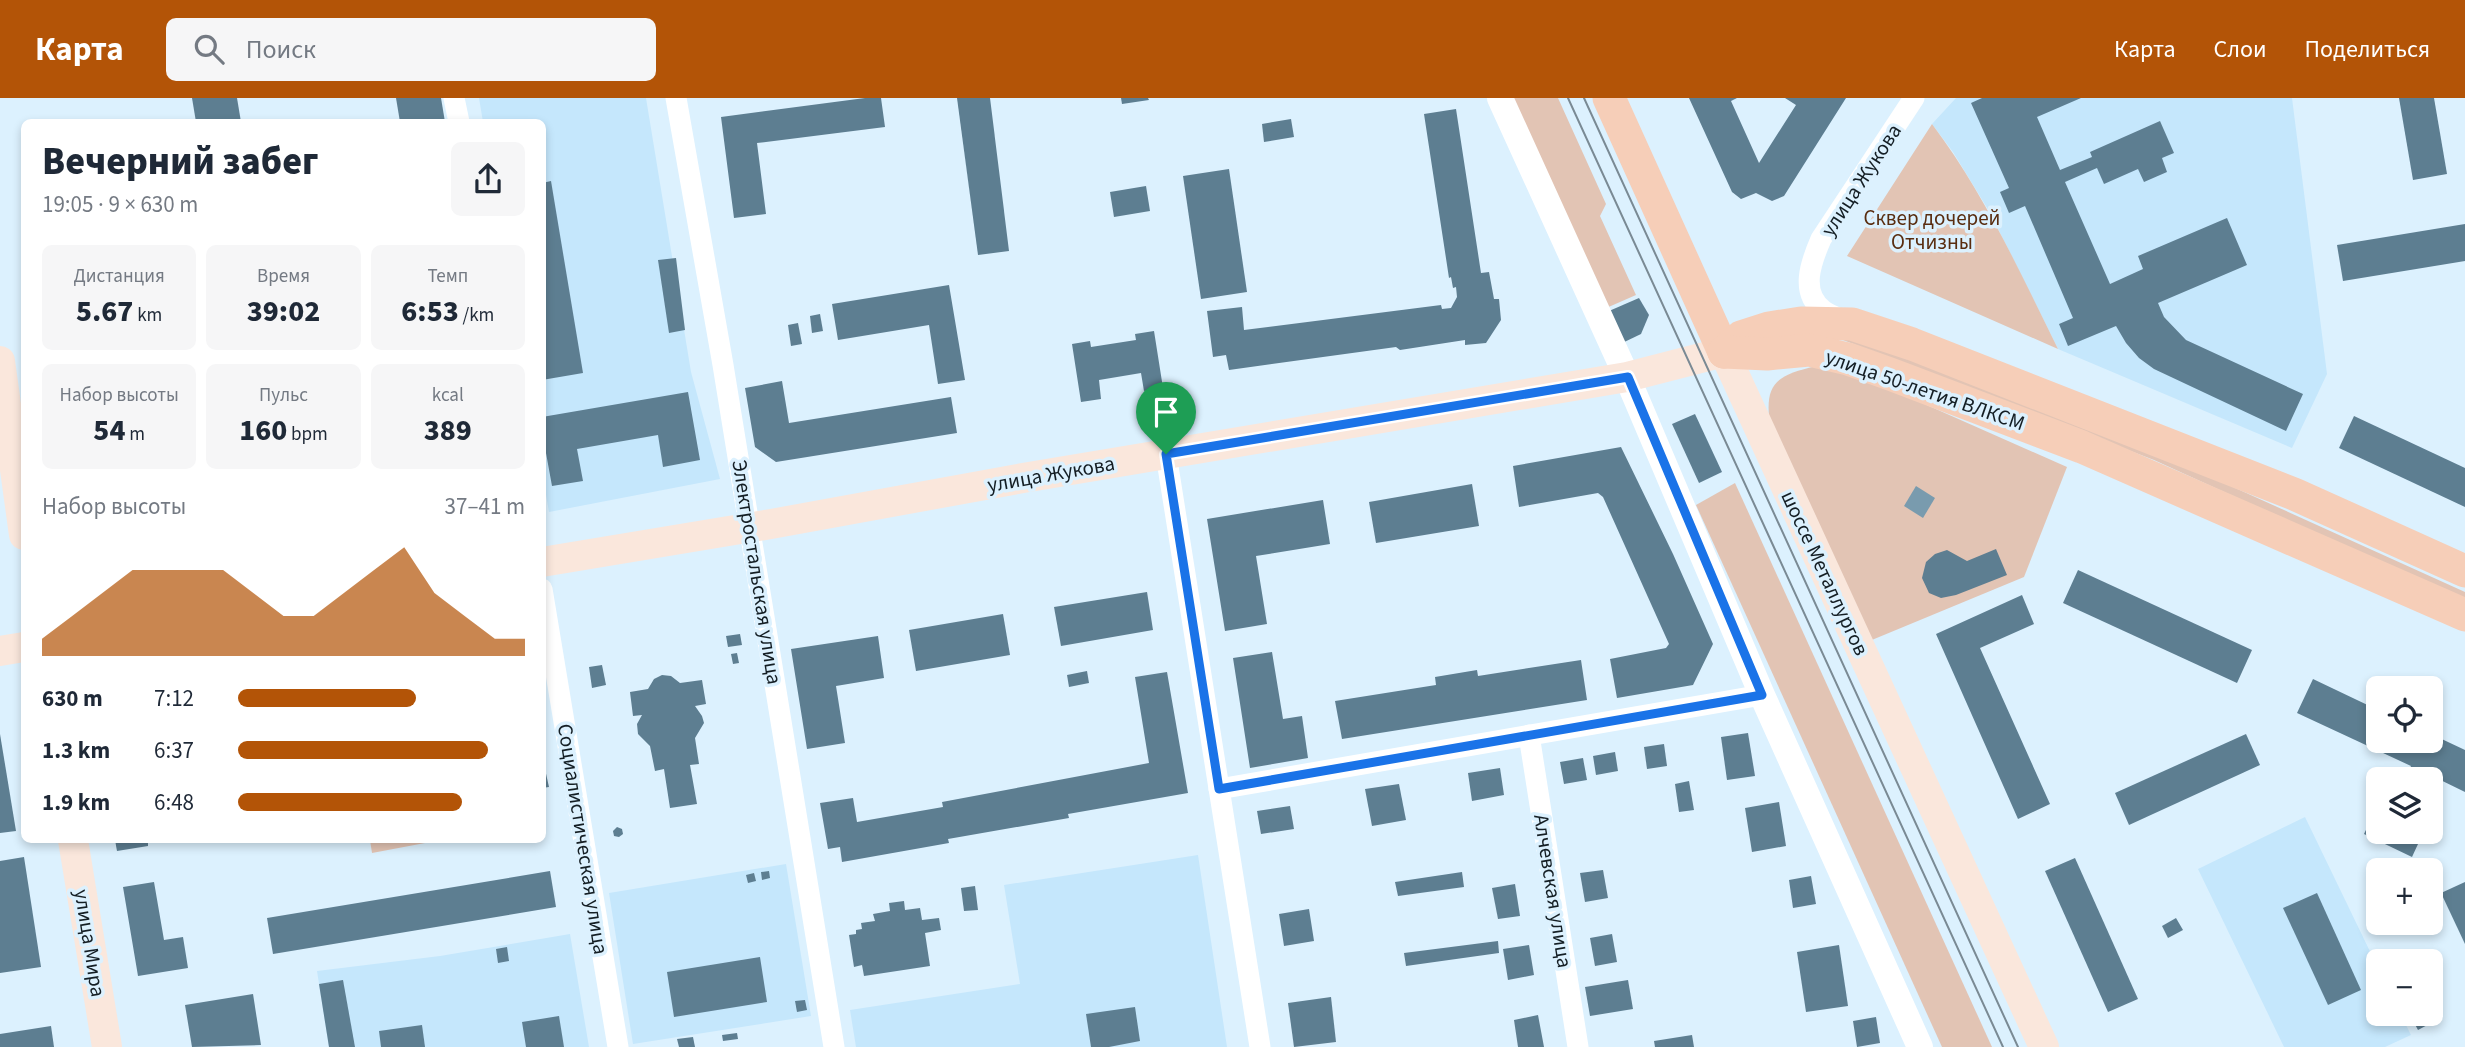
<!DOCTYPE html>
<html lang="ru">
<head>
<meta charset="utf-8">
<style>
	:root { --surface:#fff; --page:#f6f6f7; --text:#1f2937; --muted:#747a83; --accent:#b35407 }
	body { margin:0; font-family:"Source Sans 3",sans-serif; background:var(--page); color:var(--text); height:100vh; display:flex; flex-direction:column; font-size:26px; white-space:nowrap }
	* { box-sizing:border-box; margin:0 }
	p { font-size:23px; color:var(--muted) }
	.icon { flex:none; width:38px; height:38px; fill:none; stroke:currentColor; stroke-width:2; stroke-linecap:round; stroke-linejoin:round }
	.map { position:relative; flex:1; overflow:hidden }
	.side { position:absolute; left:21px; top:21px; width:525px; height:724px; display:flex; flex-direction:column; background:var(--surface); border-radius:10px; box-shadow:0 4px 10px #0003 }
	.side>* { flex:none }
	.tools { position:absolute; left:2366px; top:578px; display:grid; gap:14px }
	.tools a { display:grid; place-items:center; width:77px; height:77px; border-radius:10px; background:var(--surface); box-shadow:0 4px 10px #0003; font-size:35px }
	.pin { position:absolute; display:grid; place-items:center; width:60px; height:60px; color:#fff; margin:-72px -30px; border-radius:50% 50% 50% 0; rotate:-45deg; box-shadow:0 0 7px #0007 }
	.pin .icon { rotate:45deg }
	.round { display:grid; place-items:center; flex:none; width:74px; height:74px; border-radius:10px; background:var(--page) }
	.summary { display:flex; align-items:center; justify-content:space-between; height:119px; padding:0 21px }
	h1 { font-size:38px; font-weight:800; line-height:52px }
	.figures { display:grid; grid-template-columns:repeat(3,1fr); gap:10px; height:119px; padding:7px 21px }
	.figures div { display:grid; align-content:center; border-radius:10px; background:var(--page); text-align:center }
	.figures b { font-size:30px; font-weight:800 }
	.figures small { font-size:19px; font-weight:400 }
	.figures p { font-size:19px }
	.chart { height:196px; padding:14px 21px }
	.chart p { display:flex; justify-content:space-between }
	.chart svg { width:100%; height:126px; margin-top:7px; fill:var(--accent); opacity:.7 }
	ul { padding:0 21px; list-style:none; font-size:23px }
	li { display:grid; grid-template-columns:112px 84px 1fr; align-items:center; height:52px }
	li i { height:18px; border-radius:9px; background:var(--accent) }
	header { display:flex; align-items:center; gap:42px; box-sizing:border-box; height:98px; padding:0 35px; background:var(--accent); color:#fff }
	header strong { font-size:33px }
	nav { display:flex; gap:38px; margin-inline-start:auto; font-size:24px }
	.search { width:490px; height:63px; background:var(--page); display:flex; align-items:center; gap:18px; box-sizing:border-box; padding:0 24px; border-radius:10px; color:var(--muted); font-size:26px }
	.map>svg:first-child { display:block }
</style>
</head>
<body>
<header>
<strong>Карта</strong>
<div class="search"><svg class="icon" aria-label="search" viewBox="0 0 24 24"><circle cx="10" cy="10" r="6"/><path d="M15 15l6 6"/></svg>Поиск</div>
<nav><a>Карта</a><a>Слои</a><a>Поделиться</a></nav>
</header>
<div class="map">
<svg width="2465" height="949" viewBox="0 0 2465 949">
	<rect width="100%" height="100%" fill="#dcf1fe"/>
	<g fill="#c5e7fc">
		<path d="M479,0H646L691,274L720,381L549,414L542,374V24H483Z"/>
		<path d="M1956,0H2292L2327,276L2292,350L2058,251L1989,113L1953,54L1932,26Z"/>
		<path d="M2305,719L2378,870V915H2400L2411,937L2385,949H2284L2198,771Z"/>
		<path d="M1198,757L1227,949H856L850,912L1020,886L1004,787Z"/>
		<path d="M786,766L811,918L633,946L609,795Z"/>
		<path d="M570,836L589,949H329L317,873L440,858Z"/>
	</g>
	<g fill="#e2c4b4">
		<path d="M1507,0H1558L1606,106L1600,118L1636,197L1604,211Z"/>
		<path d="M1932,26C1984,95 2020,174 2058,251L1847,158Z"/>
		<path d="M1847,234L2158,355L2465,494V504L2154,362L1843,242Z"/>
		<path d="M1817,268L1850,273L2067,369L2024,479L1867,544L1771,335C1764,289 1770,278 1817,268Z"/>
		<path d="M1735,385L1992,949H1942L1696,407Z"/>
		<path d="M370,742H424L425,745L372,755Z"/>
	</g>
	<path fill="#799bae" d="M1916,388L1935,400L1923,420L1904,408Z"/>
	<g fill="#5d7e91">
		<path d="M192,0H237L241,24H196Z"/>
		<path d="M396,0H441L445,24H400Z"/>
		<path d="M865,0H881L885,29L757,45L766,116L734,120L721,19Z"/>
		<path d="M957,0H990L1009,153L978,157Z"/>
		<path d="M1121,0H1148L1149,2L1122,6Z"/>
		<path d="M1689,0H1737L1731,3L1759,65L1796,7L1785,0H1846L1784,98L1772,103L1756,95L1741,101L1732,94Z"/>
		<path d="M1982,0H2081L2037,19L2060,72L2092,59L2090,54L2160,23L2174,55L2162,60L2167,74L2144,84L2138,71L2104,86L2097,70L2065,84L2110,186L2143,171L2138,158L2227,120L2247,167L2158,205L2164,219L2186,242L2303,296L2286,333L2154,271L2139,260L2126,245L2116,228L2068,248L2059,226L2073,220L2025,108L2009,115L2000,94L2009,90L1971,5Z"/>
		<path d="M2399,0H2434L2447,76L2413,82Z"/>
		<path d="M1456,11L1481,175L1489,174L1494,201H1499L1501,222L1486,245L1465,247V242L1400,252L1396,249L1229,272L1226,257L1213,259L1207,213L1242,209L1244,232L1441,207L1442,211L1451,210L1457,199L1456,189L1453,190L1451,179L1449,180L1424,16Z"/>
		<path d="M1291,21L1294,39L1264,44L1262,26Z"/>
		<path d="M1229,71L1247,194L1201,201L1183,78Z"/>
		<path d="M551,83L583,275L542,282V85Z"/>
		<path d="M1146,88L1150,113L1114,119L1110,94Z"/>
		<path d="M2465,126V163L2343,183L2337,147Z"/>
		<path d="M676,160L685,232L669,235L658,162Z"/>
		<path d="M949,187L965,282L938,286L929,227L838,242L832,206Z"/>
		<path d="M1639,200L1649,217L1641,236L1616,248L1609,213Z"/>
		<path d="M820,216L823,233L812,235L810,218Z"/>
		<path d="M798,225L802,246L791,248L788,227Z"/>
		<path d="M1154,233L1163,290L1144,293L1141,275L1099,282L1101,301L1081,304L1072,246L1090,243L1091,249L1136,242L1135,236Z"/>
		<path d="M782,283L789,325L951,299L957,335L776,364L755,349L745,290Z"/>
		<path d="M688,294L700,362L663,369L658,337L577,351L583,383L552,388L542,333V319Z"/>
		<path d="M1695,316L1722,374L1699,385L1672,326Z"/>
		<path d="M2354,318L2465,370V409L2339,350Z"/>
		<path d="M1621,349L1673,456L1713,546L1693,587L1617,600L1610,561L1666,550L1669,546L1603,399L1598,395L1519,409L1513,368Z"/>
		<path d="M1472,386L1479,428L1376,445L1369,404Z"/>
		<path d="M1323,402L1330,446L1256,458L1267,526L1225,533L1207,421Z"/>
		<path d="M1996,451L2007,477L1956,497L1941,500L1929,495L1922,480L1926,464L1935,456L1947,452L1967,463Z"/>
		<path d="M2078,472L2252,552L2237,585L2063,505Z"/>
		<path d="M1147,494L1153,532L1061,548L1054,509Z"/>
		<path d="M2022,497L2034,526L1980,550L2050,706L2018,721L1936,536Z"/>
		<path d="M1003,516L1010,557L916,573L909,532Z"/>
		<path d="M740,536L742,547L728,549L726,538Z"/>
		<path d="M878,538L884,580L836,588L845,645L807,651L791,551Z"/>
		<path d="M1272,554L1283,621L1302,618L1308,660L1250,670L1233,560Z"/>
		<path d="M737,555L739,565L733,566L731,556Z"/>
		<path d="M1581,562L1587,602L1342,641L1335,603L1436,587L1435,579L1477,572L1478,578Z"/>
		<path d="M602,567L606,587L592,590L589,569Z"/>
		<path d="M1087,573L1089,585L1069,589L1067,577Z"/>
		<path d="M1167,574L1188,695L1068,716L1069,720L948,741L949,745L842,764L840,749L828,751L820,705L853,700L857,724L943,709L942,704L1149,665L1135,579Z"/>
		<path d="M662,577L671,578L680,585L702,582L706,606L695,608L702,618L704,625L695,640L699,666L690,667L697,706L670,710L664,671L655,673L650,648L638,636L637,626L642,617L633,618L630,594L648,591L654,581Z"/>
		<path d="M2313,581L2378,612V642H2431V636L2465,652V694L2420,672L2416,681H2405L2411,668L2297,615Z"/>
		<path d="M1748,635L1755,678L1727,682L1721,639Z"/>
		<path d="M0,636L16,733L0,735Z"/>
		<path d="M2246,636L2260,667L2129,727L2115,695Z"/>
		<path d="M1664,646L1667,668L1647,671L1644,649Z"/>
		<path d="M1615,654L1618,673L1596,677L1593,658Z"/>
		<path d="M542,658L549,689L542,690Z"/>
		<path d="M1583,660L1587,682L1564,686L1560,664Z"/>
		<path d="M1500,670L1504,697L1472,703L1468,675Z"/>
		<path d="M1689,683L1694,712L1679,714L1675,686Z"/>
		<path d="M1399,686L1406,722L1372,728L1365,691Z"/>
		<path d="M1779,704L1786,748L1752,754L1745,710Z"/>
		<path d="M2378,707V733H2424L2412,759L2364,736Z"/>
		<path d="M1290,708L1294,731L1261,736L1257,713Z"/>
		<path d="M617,729L622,731L623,736L619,739L614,738L613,733Z"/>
		<path d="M115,742H148V748L117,753Z"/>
		<path d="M24,759L41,869L0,875V763Z"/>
		<path d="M2075,760L2138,901L2108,914L2045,773Z"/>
		<path d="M1603,772L1608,800L1585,804L1580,775Z"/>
		<path d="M550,773L556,809L273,856L267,820Z"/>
		<path d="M769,773L770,780L762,782L761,774Z"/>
		<path d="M1462,774L1464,789L1398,798L1395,784Z"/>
		<path d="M754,775L756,783L748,785L746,777Z"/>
		<path d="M1811,778L1816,806L1793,810L1789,782Z"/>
		<path d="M154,784L164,842L183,839L188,870L138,878L123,789Z"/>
		<path d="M2465,784V846L2441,795Z"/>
		<path d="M1515,786L1520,818L1498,821L1492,790Z"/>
		<path d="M975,788L978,812L964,813L961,790Z"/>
		<path d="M2317,795L2361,892L2328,907L2283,810Z"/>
		<path d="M904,803L905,812L920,810L922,822L939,820L941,832L925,835L930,868L864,878L862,867L854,869L849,837L856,836V832L862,831L861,825L875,823L873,816L890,813L889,805Z"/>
		<path d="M1309,811L1314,843L1284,848L1279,816Z"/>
		<path d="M2176,820L2183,832L2168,840L2162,828Z"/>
		<path d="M1612,836L1617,864L1595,868L1590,840Z"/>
		<path d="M1498,843L1499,855L1406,868L1404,855Z"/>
		<path d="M1529,847L1534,877L1508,882L1503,851Z"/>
		<path d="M1839,847L1848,908L1806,914L1797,854Z"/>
		<path d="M507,849L509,863L498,865L496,851Z"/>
		<path d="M760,859L767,904L674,919L667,874Z"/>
		<path d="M343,882L355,949H329L319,886Z"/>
		<path d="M1628,882L1633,911L1590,918L1585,889Z"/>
		<path d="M253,896L261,947L192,949L185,907Z"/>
		<path d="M1331,899L1336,944L1294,949L1288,905Z"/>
		<path d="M805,902L807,912L797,914L795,903Z"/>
		<path d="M1135,909L1140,943L1109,949H1091L1086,916Z"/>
		<path d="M2409,915H2428L2433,924L2418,932Z"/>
		<path d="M1538,917L1544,949H1518L1514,922Z"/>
		<path d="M559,918L564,949H526L522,924Z"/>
		<path d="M1876,919L1880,945L1857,949L1853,923Z"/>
		<path d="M422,927L425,949H381L379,933Z"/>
		<path d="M51,928L54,949H0V936Z"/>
		<path d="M737,935L738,941L723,943L722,937Z"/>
		<path d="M1692,937L1694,949H1655L1654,943Z"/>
		<path d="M693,939L695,949H679L677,941Z"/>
	</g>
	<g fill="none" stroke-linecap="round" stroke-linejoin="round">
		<g stroke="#fff" stroke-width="21">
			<path d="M454,0L459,24"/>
			<path d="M676,0L723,267L834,949"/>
			<path d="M1844,223C1838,220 1830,217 1824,213C1799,195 1811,164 1821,141L1914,0"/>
			<path d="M1166,356L1260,949"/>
			<path d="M542,491L618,949"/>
			<path d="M1529,637L1578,949"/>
			<path d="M1219,691L1762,597"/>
		</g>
		<path stroke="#fff" stroke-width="26" d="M1500,0L1627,279L1762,597L1920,949"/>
		<g stroke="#fae7dc" stroke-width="30">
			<path d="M0,263L24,437"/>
			<path d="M542,464L771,426L1023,380L1627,279L1724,254L2044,949"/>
			<path d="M0,553L24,549"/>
			<path d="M73,742L107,949"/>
		</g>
		<g stroke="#f6ceb8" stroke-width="33">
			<path d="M1609,0L1724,254"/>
			<path d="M1724,254L1741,239L1769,230L1801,225L1852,226L1912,246L2294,396L2465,473"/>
			<path d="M1724,254L1767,256L1809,252L1848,261L1890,276L2082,349L2465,517"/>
		</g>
		<g stroke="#7a8a94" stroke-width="2">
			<path d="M1568,0L2003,949"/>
			<path d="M1584,0L2018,949"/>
		</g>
	</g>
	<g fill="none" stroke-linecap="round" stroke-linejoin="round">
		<defs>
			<path id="route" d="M1628,279L1762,597L1219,691L1166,356Z"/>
		</defs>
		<use href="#route" stroke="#fff" stroke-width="14"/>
		<use href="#route" stroke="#1a73e8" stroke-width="9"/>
	</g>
	<g text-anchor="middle" stroke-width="7" stroke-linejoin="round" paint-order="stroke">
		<g font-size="21" fill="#141e24" stroke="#dcf1fe">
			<text transform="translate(1861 82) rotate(-57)" y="7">улица Жукова</text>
			<text transform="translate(1925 292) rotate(19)" y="7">улица 50-летия ВЛКСМ</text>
			<text transform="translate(1051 376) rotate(-10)" y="7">улица Жукова</text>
			<text transform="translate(757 474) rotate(81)" y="7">Электростальская улица</text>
			<text transform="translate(1825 475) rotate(65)" y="7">шоссе Металлургов</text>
			<text transform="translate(583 741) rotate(81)" y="7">Социалистическая улица</text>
			<text transform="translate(1553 793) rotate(81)" y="7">Алчевская улица</text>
			<text transform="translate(90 845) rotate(81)" y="7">улица Мира</text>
		</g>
		<g font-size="21" fill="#592d10" stroke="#dcf1fe">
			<text x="1932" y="127">Сквер дочерей<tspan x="1932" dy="24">Отчизны</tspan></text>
		</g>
	</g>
</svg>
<div class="tools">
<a><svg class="icon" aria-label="locate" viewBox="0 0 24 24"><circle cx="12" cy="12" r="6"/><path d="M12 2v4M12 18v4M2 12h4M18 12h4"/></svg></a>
<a><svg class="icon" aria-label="layers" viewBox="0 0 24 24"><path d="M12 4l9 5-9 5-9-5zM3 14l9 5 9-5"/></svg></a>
<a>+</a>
<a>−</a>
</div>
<div class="pin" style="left:1166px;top:356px;background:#1e9e55"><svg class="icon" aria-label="arrive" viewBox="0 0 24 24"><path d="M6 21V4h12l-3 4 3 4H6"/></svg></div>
<section class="side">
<div class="summary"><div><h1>Вечерний забег</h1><p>19:05 · 9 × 630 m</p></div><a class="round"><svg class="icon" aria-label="share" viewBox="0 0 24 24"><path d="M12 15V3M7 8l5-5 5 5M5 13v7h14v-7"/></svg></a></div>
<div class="figures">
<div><p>Дистанция</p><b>5.67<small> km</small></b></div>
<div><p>Время</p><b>39:02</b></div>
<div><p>Темп</p><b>6:53<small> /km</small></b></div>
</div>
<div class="figures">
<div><p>Набор высоты</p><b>54<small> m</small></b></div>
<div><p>Пульс</p><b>160<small> bpm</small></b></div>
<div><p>kcal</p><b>389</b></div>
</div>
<div class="chart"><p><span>Набор высоты</span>37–41 m</p>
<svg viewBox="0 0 160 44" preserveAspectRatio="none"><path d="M0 44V38L10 30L20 22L30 14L40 14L50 14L60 14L70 22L80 30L90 30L100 22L110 14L120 6L130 22L140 30L150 38L160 38V44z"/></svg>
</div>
<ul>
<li><b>630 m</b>7:12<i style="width:62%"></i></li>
<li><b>1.3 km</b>6:37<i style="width:87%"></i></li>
<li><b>1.9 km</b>6:48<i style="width:78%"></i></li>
</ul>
</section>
</div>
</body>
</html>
